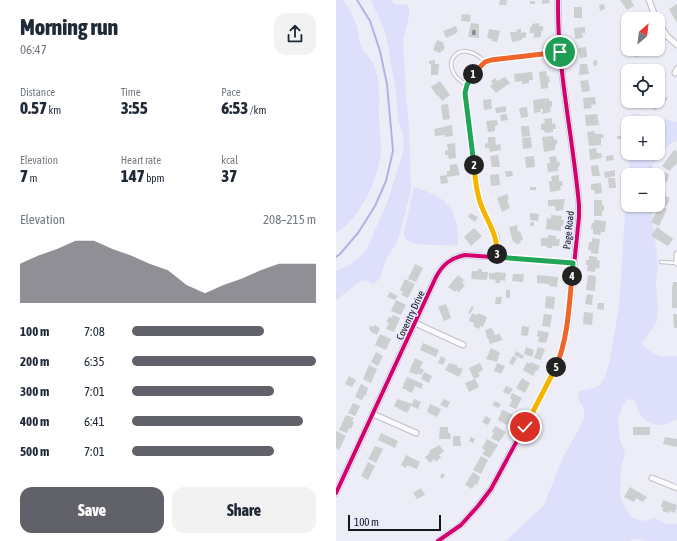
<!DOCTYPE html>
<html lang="en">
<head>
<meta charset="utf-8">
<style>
	:root { --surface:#fff; --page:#f2f2f3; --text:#1f2937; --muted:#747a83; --accent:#606169 }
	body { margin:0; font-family:"Asap Condensed",sans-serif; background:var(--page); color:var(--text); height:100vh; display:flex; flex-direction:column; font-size:15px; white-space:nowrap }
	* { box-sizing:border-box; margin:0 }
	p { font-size:13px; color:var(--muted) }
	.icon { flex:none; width:22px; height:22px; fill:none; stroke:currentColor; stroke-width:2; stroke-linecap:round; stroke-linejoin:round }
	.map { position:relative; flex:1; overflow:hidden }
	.side { display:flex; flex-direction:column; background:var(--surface); width:336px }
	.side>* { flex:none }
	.needle { width:26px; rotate:28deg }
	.buttons { position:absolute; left:285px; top:12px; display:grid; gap:8px }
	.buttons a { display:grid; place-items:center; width:44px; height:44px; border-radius:8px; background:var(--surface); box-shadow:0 1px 3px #0004; font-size:20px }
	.scale { position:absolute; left:12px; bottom:10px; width:93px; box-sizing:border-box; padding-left:4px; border:2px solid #14151d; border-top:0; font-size:11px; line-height:14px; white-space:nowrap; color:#14151d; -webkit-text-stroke:3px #e8e9fc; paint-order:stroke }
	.pin { position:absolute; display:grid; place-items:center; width:34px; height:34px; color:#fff; margin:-17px; border:2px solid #fff; border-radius:50%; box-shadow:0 1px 4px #0007 }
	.km { position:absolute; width:20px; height:20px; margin:-10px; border-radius:50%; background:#222; color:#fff; font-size:11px; line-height:20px; text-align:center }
	.round { display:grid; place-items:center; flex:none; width:42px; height:42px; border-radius:12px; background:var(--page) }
	.summary { display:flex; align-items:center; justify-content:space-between; height:68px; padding:0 20px }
	h1 { font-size:22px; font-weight:800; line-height:30px }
	.figures { display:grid; grid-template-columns:repeat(3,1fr); gap:6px; height:68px; padding:4px 20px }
	.figures div { display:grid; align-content:center }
	.figures b { font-size:17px; font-weight:800 }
	.figures small { font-size:11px; font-weight:400 }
	.figures p { font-size:11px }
	.chart { height:112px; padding:8px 20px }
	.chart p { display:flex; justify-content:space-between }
	.chart svg { width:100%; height:72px; margin-top:4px; fill:var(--accent); opacity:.7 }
	.action { display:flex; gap:8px; margin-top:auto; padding:8px 20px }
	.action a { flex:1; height:46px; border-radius:12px; background:var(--accent); color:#fff; font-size:16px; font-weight:800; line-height:46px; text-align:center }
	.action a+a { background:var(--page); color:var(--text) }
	ul { padding:0 20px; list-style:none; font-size:13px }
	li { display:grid; grid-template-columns:64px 48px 1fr; align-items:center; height:30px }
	li i { height:10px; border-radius:5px; background:var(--accent) }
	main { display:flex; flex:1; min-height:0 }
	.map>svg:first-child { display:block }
</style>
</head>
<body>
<main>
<section class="side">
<div class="summary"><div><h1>Morning run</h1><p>06:47</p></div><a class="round"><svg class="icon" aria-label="share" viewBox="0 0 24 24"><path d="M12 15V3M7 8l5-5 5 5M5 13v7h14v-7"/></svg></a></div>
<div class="figures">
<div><p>Distance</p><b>0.57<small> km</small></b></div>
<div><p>Time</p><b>3:55</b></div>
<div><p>Pace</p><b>6:53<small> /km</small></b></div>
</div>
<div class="figures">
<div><p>Elevation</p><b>7<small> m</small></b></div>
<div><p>Heart rate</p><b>147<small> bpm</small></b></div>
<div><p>kcal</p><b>37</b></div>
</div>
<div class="chart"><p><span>Elevation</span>208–215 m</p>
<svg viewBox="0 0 160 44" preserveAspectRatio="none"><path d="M0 44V20L10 15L20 11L30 6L40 6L50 11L60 15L70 20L80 24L90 33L100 38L110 33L120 29L130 24L140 20L150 20L160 20V44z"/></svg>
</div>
<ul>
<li><b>100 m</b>7:08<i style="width:72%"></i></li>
<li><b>200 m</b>6:35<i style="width:100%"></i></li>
<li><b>300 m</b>7:01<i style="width:77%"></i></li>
<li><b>400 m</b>6:41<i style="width:93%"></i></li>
<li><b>500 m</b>7:01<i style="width:77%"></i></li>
</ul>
<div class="action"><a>Save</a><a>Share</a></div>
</section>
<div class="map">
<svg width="341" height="541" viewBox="0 0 341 541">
	<rect width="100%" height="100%" fill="#ecedf7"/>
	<g fill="#dee0fb">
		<path d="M0,0H7C12,7 17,15 20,24C23,31 22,41 26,48C29,54 35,58 38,65C45,82 43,101 43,119C43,128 45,137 45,147C45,175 25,218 0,233Z"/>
		<path d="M35,0H55L59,4L71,5L73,7V16L67,40L70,96L73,127L75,190L65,230L60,244L50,259L44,279L37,284L30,280L25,281L0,300V271L15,264L30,251L52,200L66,156L68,145L67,134L62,119L60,93L52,46L49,32Z"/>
		<path d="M297,113L341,122V140C328,147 317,161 314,175H294L293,153H322V123H292L293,119Z"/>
		<path d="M78,187C112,197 123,209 122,246C112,245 79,246 72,241C68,238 68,235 68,230Z"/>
		<path d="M292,194V205H316L317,223L322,263L320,284L322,308L321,321L306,344C318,357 324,357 341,356V419C337,420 334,423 330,424C320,428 307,421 303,412C300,407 301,402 295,399L290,400L286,408L282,419L284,439L289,453L285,468L284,496L291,511L297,518L307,521L319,518L330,524H341V541H309L301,539L292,541H170L208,505L227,457L242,431L248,417V409L242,399L243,391L259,388L264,385L269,377L273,364L283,307L289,214Z"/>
	</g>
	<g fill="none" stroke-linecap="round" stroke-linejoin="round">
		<path stroke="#b1b2e6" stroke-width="2" d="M0,257L4,254L22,233L39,206L50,181L57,151L51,84L44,51L34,21L21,0"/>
	</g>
	<g fill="#cccecf">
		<path d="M164,0H171L170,5H163Z"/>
		<path d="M206,0H213L214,3L206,4Z"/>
		<path d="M284,0H295L298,6L291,10Z"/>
		<rect x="194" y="1" width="5" height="3"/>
		<path d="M268,4L269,9L264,11L263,5Z"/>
		<path d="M341,4V23L333,9Z"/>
		<rect x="238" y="7" width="8" height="11"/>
		<path d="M126,14L135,15L134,22L125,21Z"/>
		<path d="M135,23L143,24V38L132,37Z"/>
		<path d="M203,23V26H207V31H205V37L198,38V33H194V27H196V24Z"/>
		<path d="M120,26L122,31L120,32L121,33L110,38L107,31Z"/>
		<path d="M249,27V33H246L247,38L239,39L238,28Z"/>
		<path d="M153,29L164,31L161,42L155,41L156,39L151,38Z"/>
		<path d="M185,29V33L190,32V38H186V40L176,42L174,32H181L180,30Z"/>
		<path d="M101,40L108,43L107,45L109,46L107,51H105L104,53L97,50Z"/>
		<path d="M250,47L251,57L244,58L242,48Z"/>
		<path d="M309,49H316L317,54L299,57L298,51Z"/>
		<path d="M99,60V64H103L102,75H95V64H93V61Z"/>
		<path d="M261,60V65L258,66L257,61Z"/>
		<path d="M244,64H251L253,74L243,75Z"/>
		<path d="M304,65L305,71H297L296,66Z"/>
		<path d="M210,71L211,77L213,76L214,82H212V88L205,89L203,72Z"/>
		<path d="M196,72L197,80H193V83L186,84V81L179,82L178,74Z"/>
		<path d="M169,77L174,83L160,93L154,86L157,84L155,81L159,78L161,81Z"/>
		<path d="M252,80L254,91L246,92L244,81Z"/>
		<path d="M104,81L114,95L106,101L102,95L101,96L95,87Z"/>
		<path d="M322,93L332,98L325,107L323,105L319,110L313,106L316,101H322Z"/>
		<path d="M259,97L260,104L255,105L256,108L248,109L247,98Z"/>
		<path d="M213,98V101H216V107H214L215,112L206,114L207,109H204L205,112L198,113L197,100Z"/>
		<path d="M155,99L156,109L148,110L147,100Z"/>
		<path d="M299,101H312L313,103L305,109Z"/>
		<path d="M112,104L114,119L107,120L105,105Z"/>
		<path d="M170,106V112L160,113L159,108Z"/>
		<path d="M191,107L192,117L185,118L183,108Z"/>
		<path d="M171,114L172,120L165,121L164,115Z"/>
		<path d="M261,114L263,125L250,126L249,115Z"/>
		<path d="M216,118V124L219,123L220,129H217V132L209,133L208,130H205V124L209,123L208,119Z"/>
		<path d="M161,120L162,125L159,126V131L152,132L150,121Z"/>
		<path d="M116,125L117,136L109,137V135L99,136L98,129Z"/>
		<path d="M185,126H193L194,136L186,137Z"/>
		<path d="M258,131L259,134H267L268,137L265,138V145L253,146L251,132Z"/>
		<path d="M217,136L218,140L221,139V144L219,145V150L208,152L206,137Z"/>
		<rect x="281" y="136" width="5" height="3"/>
		<path d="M152,137H159L160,145L164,144L165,150L154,152L153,148H149V144L152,143Z"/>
		<path d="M195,137L196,148L187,149L186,138Z"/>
		<path d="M119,143L120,158L113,159L112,155H109V151L112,150L111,144Z"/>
		<path d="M260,148L261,153H265L266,158L254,160L253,149Z"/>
		<path d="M338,150L341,152V163L333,171L326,166Z"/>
		<path d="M162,155L164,167H156L154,156Z"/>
		<path d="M277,155L278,160L270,161V156Z"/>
		<path d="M198,156L199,167L190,168L189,157Z"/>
		<path d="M220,156L221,162L223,161L224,166H222V171L212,172L211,163H214L213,157Z"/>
		<path d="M121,164L124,175L111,177L112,183L105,184L104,176L111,175V171H114V165Z"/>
		<path d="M262,165L264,176H256L255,166Z"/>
		<path d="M313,167L333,174L331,182L322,180V175H311Z"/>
		<path d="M279,170V176L269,178L268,172Z"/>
		<path d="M169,171H176L177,176L170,177Z"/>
		<path d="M163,174L164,185L155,186L154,175Z"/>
		<path d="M223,175V181H226L227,186H224L225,190L214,192L213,181H216L215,176Z"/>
		<path d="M272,178H279L280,188H273Z"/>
		<path d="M265,183L266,193L259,194L258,190H255V184Z"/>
		<rect x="194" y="187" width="6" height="3"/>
		<path d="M322,192L334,198L331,206L322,203Z"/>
		<path d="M171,194L173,199L171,200L174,208L166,212L161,198Z"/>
		<path d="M229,199L227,210L220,211L219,206H212V200Z"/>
		<path d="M258,200H266V205H268V211H266V216H258Z"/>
		<path d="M324,205L331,209L323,226L315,222Z"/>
		<path d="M134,213L142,217L139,222L132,217Z"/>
		<path d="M194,213L203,214L202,221L194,220Z"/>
		<path d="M215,215L226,216L225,220H228L227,226H225V231L210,229L211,218L215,219Z"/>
		<path d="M258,220L270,221L269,232H265L264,235L257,234V229H255L256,223H258Z"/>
		<path d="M195,222H198V226H194Z"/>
		<path d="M181,225L182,232L184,231L187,240L184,241L185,243L180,244L179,242H177L173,227Z"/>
		<path d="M321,227L337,239L332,246L315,236Z"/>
		<path d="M138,228L146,236L135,246L128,237Z"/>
		<path d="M212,235L220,236V239H224L223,246H216V248H211V246H205V238H212Z"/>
		<path d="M256,238L264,239L262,254L255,253V250H252L253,242H256Z"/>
		<path d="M253,256L261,257V260L264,261L263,269L260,268L259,272L251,271L252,265H250V260H253Z"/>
		<path d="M79,264L87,268L80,282L72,279Z"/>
		<path d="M142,269H146V272H152L151,280L135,279L136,271H142Z"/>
		<path d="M159,272L170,273L169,281L164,280V283H159L160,280L153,279V273H159Z"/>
		<path d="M177,274H188L187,282L176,281Z"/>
		<path d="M122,275L128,280L126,283L129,285L123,292L120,290L119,292L112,287Z"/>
		<path d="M201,275L222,277L221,287L213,286V284L201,283Z"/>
		<path d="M252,275L260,276L259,291L250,290Z"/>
		<path d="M69,279L79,284L72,298L65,295L67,292L64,290Z"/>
		<path d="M337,282H341V308H336V285H337Z"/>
		<rect x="170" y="290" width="4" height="8"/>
		<path d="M54,292L62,296L59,300L51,297Z"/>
		<path d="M251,294L257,295L256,305L249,304Z"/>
		<path d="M210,296L219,297L218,309L209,308Z"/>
		<path d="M160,297H166L165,304H159Z"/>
		<path d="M60,300L70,305L65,315L55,311Z"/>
		<path d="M262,303H268V310L261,309Z"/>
		<path d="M110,304L115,318L108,321L102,307Z"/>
		<path d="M136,306L138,307L134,314L132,313Z"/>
		<path d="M248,312L257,313L256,325L247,324Z"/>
		<path d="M136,313L141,315L142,313L151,317L147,327L144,326L143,329L137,326L138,323L133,321Z"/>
		<path d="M208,314L216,315L214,327L206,326Z"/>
		<path d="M337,314H341V328H338Z"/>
		<path d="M57,315L64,318L58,332L50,329L53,323L50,322L53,317L55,318Z"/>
		<path d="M38,325L44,328L41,335L35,332V331L33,329L34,326L37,327Z"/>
		<path d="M186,326L193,327L192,335L190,336L185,335Z"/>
		<path d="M156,328L159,335L164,334L166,340L154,344L152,338H151L149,330Z"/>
		<path d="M202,330L213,333L210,343L202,342L203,337L201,336Z"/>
		<path d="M44,334L55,339L50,350L39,345Z"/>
		<path d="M87,343L103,350L100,357L84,350Z"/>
		<path d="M190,347L198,350L196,357L188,354Z"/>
		<path d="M202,347L209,349L205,360L198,358Z"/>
		<path d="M155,348L164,353L163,356H160L163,357L161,362L150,359Z"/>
		<path d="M180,351L188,356L186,359L178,355Z"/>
		<path d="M40,352L47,356L42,366L35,362Z"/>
		<path d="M105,356L110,359L107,365L102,363Z"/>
		<path d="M177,356L181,358L177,365L173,363Z"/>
		<path d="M79,358L87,362L84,368L88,370L85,375L82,373L81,375L73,372Z"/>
		<path d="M191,362L194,364L195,362L204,366L202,371L200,370L197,376L187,370Z"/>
		<path d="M113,363L121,365V367L127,369L123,377L109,370Z"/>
		<path d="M144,363L147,370L142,373L144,376L138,379L133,368Z"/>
		<path d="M161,363L169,366L165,374L158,371Z"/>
		<path d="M33,365L41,369L35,383L27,379Z"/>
		<path d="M88,372L96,376L93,383L85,379Z"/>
		<path d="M13,376L20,380L16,387L9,384Z"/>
		<path d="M71,377L87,384L85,389L79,386L76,393L66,388L68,385H67Z"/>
		<path d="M186,378L194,383L189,393L180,388Z"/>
		<path d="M139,379L143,387L133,392L129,383Z"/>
		<path d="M25,384L32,388L30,396L29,395L26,400L19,397Z"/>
		<path d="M170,386L177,389L173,395L167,392Z"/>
		<path d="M176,393L186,398L180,409L173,406L176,400L174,398Z"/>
		<path d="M61,399L76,404L78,399L85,402L82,409L75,406L71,413L58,406Z"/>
		<path d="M108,399L114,402L111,408L104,405Z"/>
		<path d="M159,401L165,404L162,408L156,405Z"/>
		<path d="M17,403L24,406L19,416L12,413Z"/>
		<path d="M94,404L105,409L101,417L91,412Z"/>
		<path d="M166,410H167L179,416L176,422L174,420L171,425L162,420Z"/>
		<path d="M10,415L18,418L16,421L18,422L15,429L13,428L11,433L3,430Z"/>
		<path d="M150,416L155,419L152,425L146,422Z"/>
		<path d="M159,426L170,432L163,442L155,438L158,433L156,432Z"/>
		<path d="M104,427H112V433H114L115,439H103Z"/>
		<rect x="297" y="427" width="17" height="8"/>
		<path d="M0,431L10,436L3,450L0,448Z"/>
		<path d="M45,433L62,441L59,448L42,440Z"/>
		<path d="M117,436H124L125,446H117Z"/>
		<path d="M135,437L139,439L137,443L133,441Z"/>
		<path d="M329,437L341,439V447L327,444Z"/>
		<path d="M151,439L162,445L154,458L146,454L149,450L146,448Z"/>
		<path d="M103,445L108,451L103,455L105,457L100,462L98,459L94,463L89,457L94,453L93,451Z"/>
		<path d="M39,446L47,449L40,463L32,459Z"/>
		<path d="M70,455L84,462L81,469L71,465L70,468L65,465Z"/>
		<path d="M145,456L152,460L145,474L137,470Z"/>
		<path d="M32,462L39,466L32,480L25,476Z"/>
		<path d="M137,472L144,477L141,485L139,484L136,489L129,485Z"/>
		<path d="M106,473L109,475L106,479L104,477Z"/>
		<path d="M294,487L311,497L307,502L300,498L298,502L288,497Z"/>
		<path d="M85,488L89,495L81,499L77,493Z"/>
		<path d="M327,500L341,505L339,513L333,511L332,513L326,511L327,508L325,507Z"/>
	</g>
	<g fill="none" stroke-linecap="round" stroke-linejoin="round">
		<defs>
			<g id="lane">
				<path d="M131,85C98,68 123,34 149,62"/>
				<path d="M325,262L341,263"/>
			</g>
			<g id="street">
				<path d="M313,0L320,19"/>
				<path d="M322,22L331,36L341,45"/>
				<path d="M339,73L341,69"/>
				<path d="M160,257L161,245L160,236L148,212L142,195L129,93C132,78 141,66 155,60L224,52"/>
				<path d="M341,263V254"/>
				<path d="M79,323L127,345"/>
				<path d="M37,414L80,433"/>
				<path d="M316,478L341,488"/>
				<path d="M0,493L100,277C107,264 115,258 129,255L237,263"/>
				<path d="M102,541L125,525L142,506L155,489L219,370L224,356L232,324L243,217V205C237,137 221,69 222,0"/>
			</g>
		</defs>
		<use href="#lane" stroke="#bebfc8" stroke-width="4.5"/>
		<use href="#street" stroke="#bebfc8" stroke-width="7"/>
		<use href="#lane" stroke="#fcfcfe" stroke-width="2.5"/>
		<use href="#street" stroke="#fcfcfe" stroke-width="5"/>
		<defs>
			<g id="cycleway">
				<path d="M0,493L100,277C107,264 115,258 129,255L237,263"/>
				<path d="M102,541L125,525L142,506L155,489L219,370L224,356L232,324L243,217V205C237,137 221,69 222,0"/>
			</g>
		</defs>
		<use href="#cycleway" stroke="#e8e9fc" stroke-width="6"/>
		<use href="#cycleway" stroke="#d6006c" stroke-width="4"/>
	</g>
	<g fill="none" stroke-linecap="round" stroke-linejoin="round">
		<defs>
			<path id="split-1" d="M137,74L149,62L155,60L224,52"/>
			<path id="split-2" d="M137,74L131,85L129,93L138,165"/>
			<path id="split-3" d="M138,165C139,177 140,190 144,202C150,220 162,234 161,254"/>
			<path id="split-4" d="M161,254L160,257L237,263L236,276"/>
			<path id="split-5" d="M220,367C232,338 233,307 236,276"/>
			<path id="split-6" d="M189,427L220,367"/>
		</defs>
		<use href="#split-1" stroke="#fff" stroke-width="8"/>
		<use href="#split-2" stroke="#fff" stroke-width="8"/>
		<use href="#split-3" stroke="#fff" stroke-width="8"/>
		<use href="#split-4" stroke="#fff" stroke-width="8"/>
		<use href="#split-5" stroke="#fff" stroke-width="8"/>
		<use href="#split-6" stroke="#fff" stroke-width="8"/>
		<use href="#split-1" stroke="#f0652b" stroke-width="5"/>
		<use href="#split-2" stroke="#22a559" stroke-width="5"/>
		<use href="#split-3" stroke="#f5b400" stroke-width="5"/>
		<use href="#split-4" stroke="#22a559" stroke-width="5"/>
		<use href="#split-5" stroke="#f0652b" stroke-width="5"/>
		<use href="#split-6" stroke="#f5b400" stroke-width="5"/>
	</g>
	<g text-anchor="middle" stroke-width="3" stroke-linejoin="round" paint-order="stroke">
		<g font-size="8" fill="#42434a">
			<text x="138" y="35">8</text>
		</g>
		<g font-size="10" fill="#14151d" stroke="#e8e9fc">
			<text transform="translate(232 230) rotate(-84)" y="4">Page Road</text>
			<text transform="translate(74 315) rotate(-65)" y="4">Coventry Drive</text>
		</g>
	</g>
</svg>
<div class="buttons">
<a><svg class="needle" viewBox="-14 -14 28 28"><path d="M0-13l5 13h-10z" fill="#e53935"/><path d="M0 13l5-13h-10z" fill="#747a83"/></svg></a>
<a><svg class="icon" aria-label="locate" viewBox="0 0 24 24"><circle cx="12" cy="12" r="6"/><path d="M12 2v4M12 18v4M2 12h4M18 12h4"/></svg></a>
<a>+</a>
<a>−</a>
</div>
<div class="scale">100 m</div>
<div class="pin" style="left:224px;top:52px;background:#1e9e55"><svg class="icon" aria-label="arrive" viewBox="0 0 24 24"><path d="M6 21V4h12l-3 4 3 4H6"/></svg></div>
<div class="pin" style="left:189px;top:427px;background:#d93025"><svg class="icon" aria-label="check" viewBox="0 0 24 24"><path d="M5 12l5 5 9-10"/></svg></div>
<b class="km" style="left:137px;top:74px">1</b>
<b class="km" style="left:138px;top:165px">2</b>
<b class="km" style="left:161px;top:254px">3</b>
<b class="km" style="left:236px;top:276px">4</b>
<b class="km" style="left:220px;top:367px">5</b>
</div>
</main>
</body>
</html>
